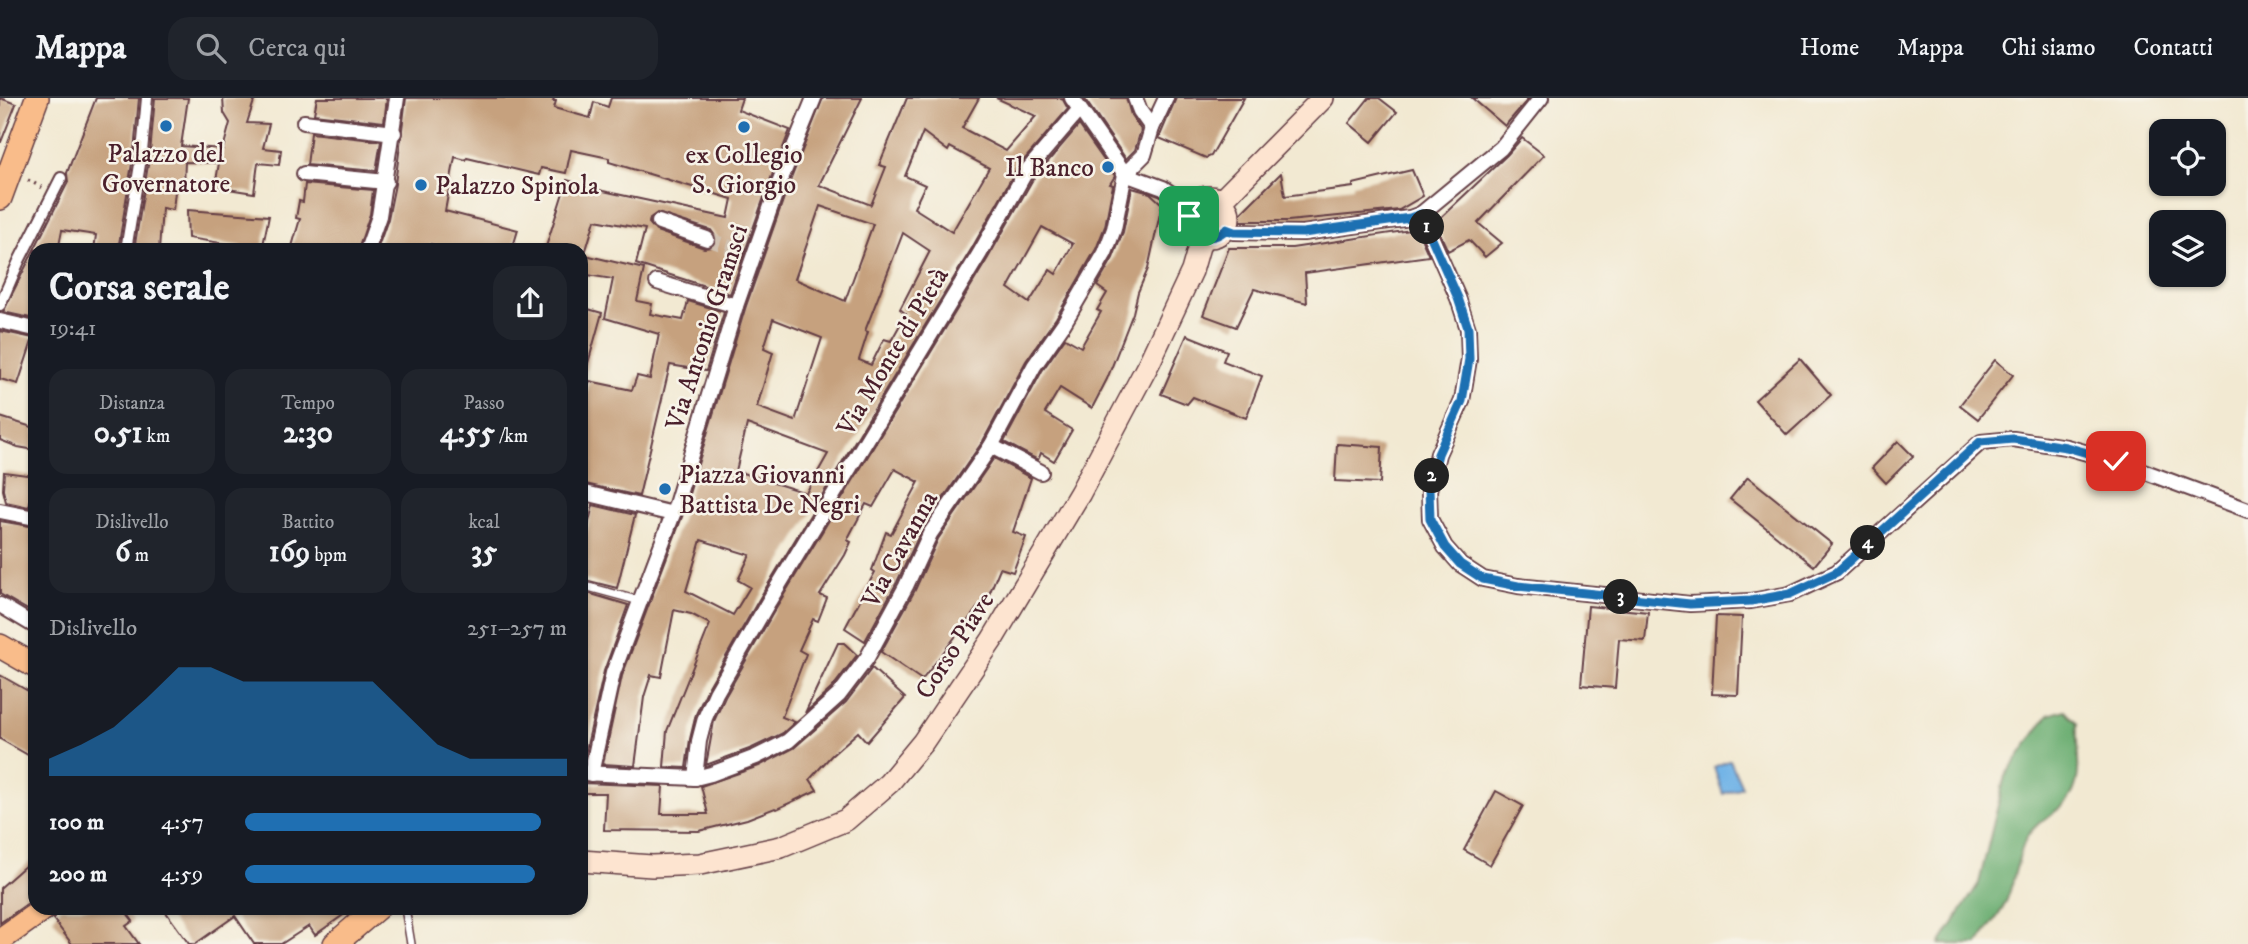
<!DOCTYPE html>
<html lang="it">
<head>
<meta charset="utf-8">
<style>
	:root { --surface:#171b24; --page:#20242c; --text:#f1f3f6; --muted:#9ea1a6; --line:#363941; --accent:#1f6fb2 }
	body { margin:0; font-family:"IM FELL DW Pica",serif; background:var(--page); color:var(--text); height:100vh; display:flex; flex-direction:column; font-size:26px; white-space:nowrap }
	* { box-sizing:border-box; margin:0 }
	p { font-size:23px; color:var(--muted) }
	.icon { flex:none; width:38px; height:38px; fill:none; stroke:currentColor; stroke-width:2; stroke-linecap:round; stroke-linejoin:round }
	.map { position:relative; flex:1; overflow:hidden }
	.sheet { position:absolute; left:28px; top:145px; width:560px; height:672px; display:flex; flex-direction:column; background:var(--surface); border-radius:21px; box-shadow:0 2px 5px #0004 }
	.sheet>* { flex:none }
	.buttons { position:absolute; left:2149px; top:21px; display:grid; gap:14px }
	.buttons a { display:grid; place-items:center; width:77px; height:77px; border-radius:14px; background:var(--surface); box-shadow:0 2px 5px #0004; font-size:35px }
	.pin { position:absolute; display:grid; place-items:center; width:60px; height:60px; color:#fff; margin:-30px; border-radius:14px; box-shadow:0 4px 10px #0006 }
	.km { position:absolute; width:35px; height:35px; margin:-18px; border-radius:50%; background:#222; color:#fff; font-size:19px; line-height:35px; text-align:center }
	.round { display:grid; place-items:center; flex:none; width:74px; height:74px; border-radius:21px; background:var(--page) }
	.summary { display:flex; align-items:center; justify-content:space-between; height:119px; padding:0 21px }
	h1 { font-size:38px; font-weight:800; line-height:52px }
	.figures { display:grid; grid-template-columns:repeat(3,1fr); gap:10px; height:119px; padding:7px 21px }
	.figures div { display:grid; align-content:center; border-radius:18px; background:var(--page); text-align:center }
	.figures b { font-size:30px; font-weight:800 }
	.figures small { font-size:19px; font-weight:400 }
	.figures p { font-size:19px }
	.chart { height:196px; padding:14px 21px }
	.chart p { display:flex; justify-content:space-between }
	.chart svg { width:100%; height:126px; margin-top:7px; fill:var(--accent); opacity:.7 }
	ul { padding:0 21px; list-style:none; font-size:23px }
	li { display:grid; grid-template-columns:112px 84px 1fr; align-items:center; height:52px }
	li i { height:18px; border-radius:9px; background:var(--accent) }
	header { display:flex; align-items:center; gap:42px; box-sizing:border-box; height:98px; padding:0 35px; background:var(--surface); border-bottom:2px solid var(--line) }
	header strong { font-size:33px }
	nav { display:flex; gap:38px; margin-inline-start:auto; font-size:24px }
	.search { width:490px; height:63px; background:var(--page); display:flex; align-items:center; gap:18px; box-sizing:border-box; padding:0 24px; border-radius:21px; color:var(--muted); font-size:26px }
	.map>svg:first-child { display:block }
</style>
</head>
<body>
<header>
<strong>Mappa</strong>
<div class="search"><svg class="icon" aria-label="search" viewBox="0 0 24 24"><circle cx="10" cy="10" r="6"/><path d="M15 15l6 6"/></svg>Cerca qui</div>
<nav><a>Home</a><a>Mappa</a><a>Chi siamo</a><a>Contatti</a></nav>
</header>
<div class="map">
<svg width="2248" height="846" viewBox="0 0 2248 846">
	<rect width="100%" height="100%" fill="#f7f3e8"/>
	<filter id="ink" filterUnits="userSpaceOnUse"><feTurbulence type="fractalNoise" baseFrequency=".0143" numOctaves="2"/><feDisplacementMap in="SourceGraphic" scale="14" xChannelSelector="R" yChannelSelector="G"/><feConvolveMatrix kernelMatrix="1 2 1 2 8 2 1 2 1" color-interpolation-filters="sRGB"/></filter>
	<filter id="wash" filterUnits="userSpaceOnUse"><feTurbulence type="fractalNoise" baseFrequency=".00686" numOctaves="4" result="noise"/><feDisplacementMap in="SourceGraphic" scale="28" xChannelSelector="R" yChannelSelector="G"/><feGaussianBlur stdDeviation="1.57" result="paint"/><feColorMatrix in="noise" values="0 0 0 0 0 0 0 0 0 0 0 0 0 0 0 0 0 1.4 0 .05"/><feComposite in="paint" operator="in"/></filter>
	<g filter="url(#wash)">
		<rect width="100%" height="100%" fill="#f2e9d2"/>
		<path fill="#6cae72" stroke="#5b664e" stroke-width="2" d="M2065,612L2077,625C2075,646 2082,670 2075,689C2068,713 2039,718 2027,739C2016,759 2015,785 2005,806C1998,820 1986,833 1978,846H1940L1979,785L2005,678L2048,617Z"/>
		<path fill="#72b4e7" stroke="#5e6a89" stroke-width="2" d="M1730,662L1742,689L1723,696L1714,669Z"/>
		<g id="blocks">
			<g fill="#c6a17e" fill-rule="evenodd">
				<path d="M0,0L16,6L1,44H0Z"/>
				<path d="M96,0H139L134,53L118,152H94L96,137L62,132L58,152H35V221L3,214L68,84L67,75Z"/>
				<path d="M155,0H188L181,48L223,51L230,25L224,15L223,0H255L247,25L269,26L263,50L281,52L279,67L258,65L254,95L215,89L219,65L185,64L184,85L176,84L173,112L162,110L159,152H134L150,55Z"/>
				<path d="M317,0H387L384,24L314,16Z"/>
				<path d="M406,0H554L553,3H556L554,10L590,20L594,4L608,9L611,0H742L738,12L790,32L769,85L730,196L636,166L645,131L595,122L586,152H545L567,82L603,93L728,120L732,101L609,64V60L571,52L566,75L541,70L539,77L467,60L466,62L455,59L445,113L518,132L512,152H449L431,146L430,152H377L388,121L395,86ZM657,115L711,132L716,139V145L713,149L704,150L656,133L649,125L650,120Z"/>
				<path d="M823,0H862L819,87L871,107L886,69L879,67L907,0H979L962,30L1006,53L1036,18L996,0H1062L1068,11L1017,70L972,150L761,498L708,590L696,616L690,641L686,670L664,669L667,633L710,526L691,516L674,512L661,579L651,577L644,599L635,668L603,666L622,578L682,419L745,211L787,91ZM923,34L948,53L950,49L989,70L952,134L914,110L925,87L905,78ZM820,108L873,126L845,203L795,181ZM903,135L930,153L900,211L906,216L891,243L884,241L871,267L859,262L868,234L865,233ZM773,221L822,240L795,323L757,309L773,254L764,250ZM747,326L828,356L806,395L736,373ZM701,442L750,457L738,482L750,489L733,517L686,493Z"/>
				<path d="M1084,0H1126L1131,17L1141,32L1135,52L1126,61Z"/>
				<path d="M1176,0H1244L1211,58L1206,60L1159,40Z"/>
				<path d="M1369,0H1379L1397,14L1372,44L1349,25Z"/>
				<path d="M1472,0H1529L1505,28Z"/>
				<path d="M1079,27L1115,78L1110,86L1113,87L1105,128L1096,151L1056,220L1026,263L983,343L922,431L897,484L865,543L845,530L875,474L872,472L886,434L891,436L919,384L895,371L873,409L866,406L847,442L851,444L845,457L820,497L827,500L818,523L813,521L799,552L806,556L782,619L795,624L783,635L752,650L706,667L714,623L725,599L777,508L988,160L1033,81ZM1042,129L1073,146L1056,176L1050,172L1029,205L1008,190Z"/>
				<path d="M311,35L381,43L376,73L307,67Z"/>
				<path d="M1522,40L1544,57L1478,125L1502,145L1485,159L1469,142L1448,153L1435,125L1507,57Z"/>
				<path d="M1412,72L1423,98L1399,112L1288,123H1233L1281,75L1285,98L1353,89V86Z"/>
				<path d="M305,86L373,92L370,116L358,152H291L300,121L296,120L299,103L303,104Z"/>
				<path d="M1132,90L1150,95L1162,106L1148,171L1138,194L1133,215L1107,281L1092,310L1060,290L1045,315L1072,332L1054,363L1041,355L1038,362L1004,344L1042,273L1065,240L1081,249L1101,214L1097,212L1107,195L1097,188L1113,160L1123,134Z"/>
				<path d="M187,112L269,118L262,152H240L241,148L188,140Z"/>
				<path d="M1417,131L1429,158L1305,175L1307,205L1254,191L1236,229L1203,217L1229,150H1292Z"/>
				<path d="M581,156L644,171L637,203L652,206L650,216L683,222L688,203L724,214L706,273L670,267L639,398L581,385V325L589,283L632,292L637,278L650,281L659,236L605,220L613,181L581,176Z"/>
				<path d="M581,209L602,215L585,276H581Z"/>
				<path d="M0,233L33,240L18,286L0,281Z"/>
				<path d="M1187,237L1227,253L1223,263L1262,278L1246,320L1193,299L1187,306L1161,296Z"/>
				<path d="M1800,261L1831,297L1787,337L1755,302Z"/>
				<path d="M1995,262L2013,277L1978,321L1960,307Z"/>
				<path d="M0,319L35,330V352L18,349L0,342Z"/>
				<path d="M1898,343L1913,358L1886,385L1872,370Z"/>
				<path d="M1337,346L1382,349L1380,385L1335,383Z"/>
				<path d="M994,360L1031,380L1013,434L1026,439L1013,474L1000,470L983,511L979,508L922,582L881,554L915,492L938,441Z"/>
				<path d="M4,374L35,378L29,409L6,404L3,392Z"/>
				<path d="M1748,379L1832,446L1814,468L1730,401Z"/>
				<path d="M593,407L635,417L617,490L581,481V448L583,449Z"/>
				<path d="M0,423L35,429V516L0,496Z"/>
				<path d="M581,493L628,507L604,573L583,665H581Z"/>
				<path d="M1588,508L1648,514L1645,543L1619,541L1615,590L1581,587Z"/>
				<path d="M1716,518L1742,519L1738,597L1712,596Z"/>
				<path d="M838,545H844L857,557L832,590L805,615Z"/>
				<path d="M872,570L905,600L867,644L858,634L831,658L810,681L817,692L777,711L775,710L747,721L699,733L604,732L606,695H581V685L663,688L661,716H708L701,688L759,668L794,650L846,604Z"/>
				<path d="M0,577L35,597V661L0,641Z"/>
				<path d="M1496,693L1523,708L1490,767L1464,752Z"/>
				<path d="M35,759V800L0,825V790Z"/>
				<path d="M60,810H123L133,823L126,828L139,846H72L53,821Z"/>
				<path d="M163,810H353L315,837L309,828L281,846H254L235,818L195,846H189Z"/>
			</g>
		</g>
	</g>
	<g filter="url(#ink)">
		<use href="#blocks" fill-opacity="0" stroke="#633d44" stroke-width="2"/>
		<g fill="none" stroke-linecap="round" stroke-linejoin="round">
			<path stroke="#d0c1b1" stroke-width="14" stroke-dasharray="14 7" stroke-linecap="butt" d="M707,141L742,153"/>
			<defs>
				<g id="service">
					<path d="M581,487L640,503"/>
					<path d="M405,810L411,846"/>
				</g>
				<g id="pedestrian">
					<path d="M126,152L142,54L147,0"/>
					<path d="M0,207L19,163L61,80"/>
				</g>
				<g id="minor">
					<path d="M1135,0L1140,13L1152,30"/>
					<path d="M1166,0L1152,30L1144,57L1125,76L1163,90L1191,109"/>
					<path d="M304,24L394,35"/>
					<path d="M304,76L386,84"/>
					<path d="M1421,116L1458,200L1468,231L1469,261L1462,303L1438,356L1429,392L1430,421L1445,449L1460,466L1483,481L1518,488L1690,506L1751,503L1790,496L1837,474L1981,344L2013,341L2066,349L2116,363L2248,412"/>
					<path d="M659,124L707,141"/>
					<path d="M1226,131L1234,134L1303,135L1410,120L1421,116L1501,50L1541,0"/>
					<path d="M367,152L379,118L397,0"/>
					<path d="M657,184L736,208"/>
					<path d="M0,223L35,231"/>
					<path d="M991,348L1041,374"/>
					<path d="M581,394L673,416"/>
					<path d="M0,413L35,420"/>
					<path d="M0,507L35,528"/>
					<path d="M581,675L695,680L711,676L756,659L788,643L839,597L867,560L906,488L930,436L991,348L1034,268L1064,225L1105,155L1114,131L1125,76L1072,0"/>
					<path d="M591,676L613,575L673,416L736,208L778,88L814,0"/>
					<path d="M695,680L699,643L705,620L716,595L769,503L980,155L1025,75L1079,12"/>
				</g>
				<g id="secondary">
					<circle cx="1209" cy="119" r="20"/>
					<path d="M1221,103L1323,0"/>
					<path d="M581,763L652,768L700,766L781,749L846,722L889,685L923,644L992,542L1080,395L1150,263L1192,173L1202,138"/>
				</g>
				<g id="primary">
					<path d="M0,100L37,0"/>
					<path d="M0,548L35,568"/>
					<path d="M0,842L45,810"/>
					<path d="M335,846L377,810"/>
				</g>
			</defs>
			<use href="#service" stroke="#633d44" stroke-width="10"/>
			<use href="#pedestrian" stroke="#633d44" stroke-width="14"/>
			<use href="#minor" stroke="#633d44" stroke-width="18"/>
			<use href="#secondary" stroke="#633d44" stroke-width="24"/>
			<use href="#primary" stroke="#633d44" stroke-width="26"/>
			<path stroke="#633d44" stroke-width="3.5" stroke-dasharray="2 5" stroke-linecap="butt" d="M28,82L43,90"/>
			<use href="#service" stroke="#fff" stroke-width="7"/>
			<use href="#pedestrian" stroke="#fff" stroke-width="10"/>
			<use href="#minor" stroke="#fff" stroke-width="14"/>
			<use href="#secondary" stroke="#fde4d0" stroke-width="21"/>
			<use href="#primary" stroke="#f9bc8a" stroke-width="23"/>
		</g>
	</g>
	<g fill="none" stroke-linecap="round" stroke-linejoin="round" filter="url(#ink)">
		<defs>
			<path id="route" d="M1189,118C1191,138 1211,146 1226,131L1234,134L1303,135L1410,120L1421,116L1458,200L1468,230L1469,261L1462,303L1438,356L1429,392L1430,421L1445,449L1460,466L1483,481L1518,488L1690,506L1751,503L1773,499L1790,496L1837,474L1980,344L2013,341L2066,349L2116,363"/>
		</defs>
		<use href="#route" stroke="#fff" stroke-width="14"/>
		<use href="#route" stroke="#1f6fb2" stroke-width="9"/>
	</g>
	<g fill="#1f6fb2" stroke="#f7f3e8" stroke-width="2.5">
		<circle cx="166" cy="28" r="7"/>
		<circle cx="744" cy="29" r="7"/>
		<circle cx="1108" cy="69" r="7"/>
		<circle cx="421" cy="87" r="7"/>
		<circle cx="665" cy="391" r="7"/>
	</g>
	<g text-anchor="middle" stroke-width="5" stroke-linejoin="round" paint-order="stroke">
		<g font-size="26" fill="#4a1f2b" stroke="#f7f3e8">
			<text x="166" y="64">Palazzo del<tspan x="166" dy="30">Governatore</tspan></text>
			<text x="744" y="65">ex Collegio<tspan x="744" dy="30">S. Giorgio</tspan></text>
			<text x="1094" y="78" text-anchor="end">Il Banco</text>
			<text x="435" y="96" text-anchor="start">Palazzo Spinola</text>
			<text x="679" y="385" text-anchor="start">Piazza Giovanni<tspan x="679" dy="30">Battista De Negri</tspan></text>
		</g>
		<g font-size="26" fill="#4a1f2b" stroke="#f7f3e8">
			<text transform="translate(706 229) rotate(-72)" y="9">Via Antonio Gramsci</text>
			<text transform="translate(892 253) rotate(-59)" y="9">Via Monte di Pietà</text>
			<text transform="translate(899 451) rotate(-61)" y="9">Via Cavanna</text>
			<text transform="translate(954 547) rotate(-57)" y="9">Corso Piave</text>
		</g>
	</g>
</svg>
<div class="buttons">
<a><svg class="icon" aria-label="locate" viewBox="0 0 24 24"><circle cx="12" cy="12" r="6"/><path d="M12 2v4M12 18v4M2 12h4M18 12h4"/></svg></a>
<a><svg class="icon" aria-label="layers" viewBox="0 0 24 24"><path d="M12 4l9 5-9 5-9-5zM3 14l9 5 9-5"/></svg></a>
</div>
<div class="pin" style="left:1189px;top:118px;background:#1e9e55"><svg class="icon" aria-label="arrive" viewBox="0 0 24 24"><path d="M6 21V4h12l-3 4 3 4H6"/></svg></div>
<div class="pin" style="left:2116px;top:363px;background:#d93025"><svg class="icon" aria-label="check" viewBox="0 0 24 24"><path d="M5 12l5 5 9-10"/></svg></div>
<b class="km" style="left:1427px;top:129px">1</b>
<b class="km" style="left:1432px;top:378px">2</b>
<b class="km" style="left:1621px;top:499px">3</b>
<b class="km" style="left:1868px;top:445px">4</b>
<section class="sheet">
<div class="summary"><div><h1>Corsa serale</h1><p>19:41</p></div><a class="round"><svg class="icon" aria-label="share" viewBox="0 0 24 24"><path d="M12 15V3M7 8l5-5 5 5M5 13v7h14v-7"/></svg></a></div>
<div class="figures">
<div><p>Distanza</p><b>0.51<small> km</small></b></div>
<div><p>Tempo</p><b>2:30</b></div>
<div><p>Passo</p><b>4:55<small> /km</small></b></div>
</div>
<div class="figures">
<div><p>Dislivello</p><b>6<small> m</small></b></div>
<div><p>Battito</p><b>169<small> bpm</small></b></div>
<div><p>kcal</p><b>35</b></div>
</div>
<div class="chart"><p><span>Dislivello</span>251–257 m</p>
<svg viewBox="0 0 160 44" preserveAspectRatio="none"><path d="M0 44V38L10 33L20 27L30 17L40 6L50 6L60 11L70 11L80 11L90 11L100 11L110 22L120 33L130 38L140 38L150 38L160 38V44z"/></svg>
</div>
<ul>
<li><b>100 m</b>4:57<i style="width:92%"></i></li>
<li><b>200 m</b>4:59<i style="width:90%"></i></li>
</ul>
</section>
</div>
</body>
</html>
